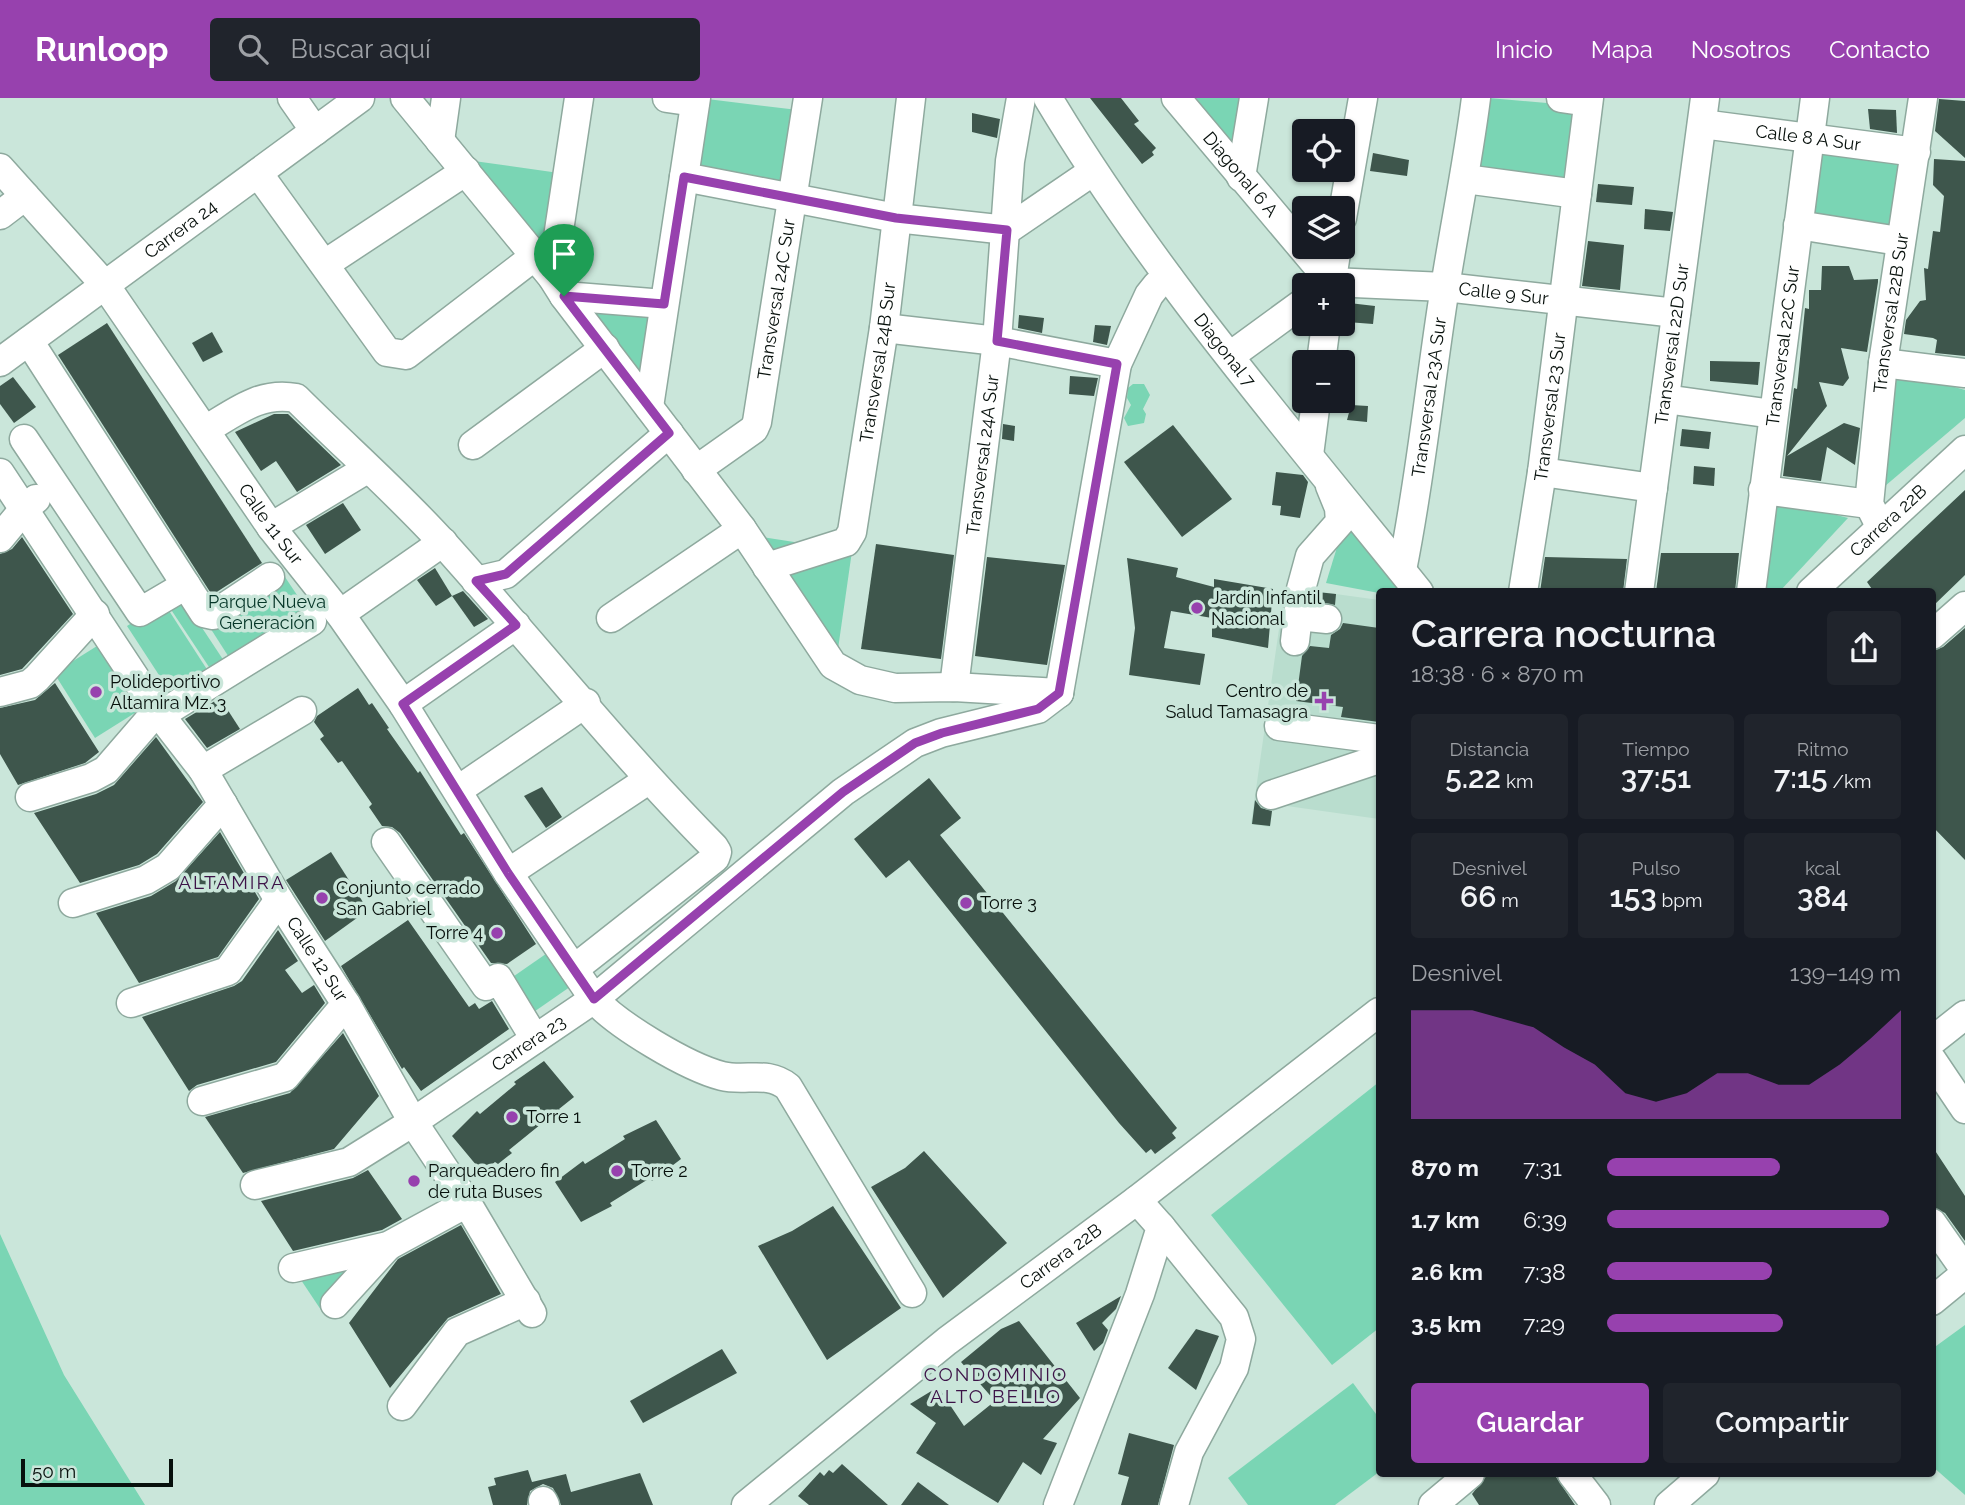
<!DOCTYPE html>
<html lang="es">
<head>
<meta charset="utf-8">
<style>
	:root { --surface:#171b24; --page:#20242c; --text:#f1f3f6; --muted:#9ea1a6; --accent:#9741ae }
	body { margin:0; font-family:Raleway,sans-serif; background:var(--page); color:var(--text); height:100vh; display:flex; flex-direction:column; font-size:26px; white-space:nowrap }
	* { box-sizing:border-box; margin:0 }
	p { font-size:23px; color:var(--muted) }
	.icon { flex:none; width:38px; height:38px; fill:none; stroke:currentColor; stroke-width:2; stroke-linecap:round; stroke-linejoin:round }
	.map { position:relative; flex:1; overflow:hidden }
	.sheet { position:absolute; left:1376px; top:490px; width:560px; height:889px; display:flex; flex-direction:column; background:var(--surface); border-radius:7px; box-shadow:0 2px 5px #0004 }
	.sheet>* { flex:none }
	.fabs { position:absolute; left:1292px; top:21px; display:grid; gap:14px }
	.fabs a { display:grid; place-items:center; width:63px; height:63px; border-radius:7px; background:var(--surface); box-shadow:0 2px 5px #0004; font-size:35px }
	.scale { position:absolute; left:21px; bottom:18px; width:152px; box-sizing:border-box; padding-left:7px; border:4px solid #07100c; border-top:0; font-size:19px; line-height:24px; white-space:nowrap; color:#07100c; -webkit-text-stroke:5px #cae6da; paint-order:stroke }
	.pin { position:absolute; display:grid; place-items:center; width:60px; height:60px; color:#fff; margin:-72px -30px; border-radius:50% 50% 50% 0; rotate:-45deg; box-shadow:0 0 7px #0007 }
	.pin .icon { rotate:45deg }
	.round { display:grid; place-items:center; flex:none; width:74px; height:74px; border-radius:7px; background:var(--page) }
	.headline { display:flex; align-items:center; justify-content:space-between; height:119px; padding:0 35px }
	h1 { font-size:38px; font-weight:600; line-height:52px }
	.stats { display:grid; grid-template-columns:repeat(3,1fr); gap:10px; height:119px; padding:7px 35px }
	.stats div { display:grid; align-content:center; border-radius:7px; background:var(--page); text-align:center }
	.stats b { font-size:30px; font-weight:600 }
	.stats small { font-size:19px; font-weight:400 }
	.stats p { font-size:19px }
	.chart { height:196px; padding:14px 35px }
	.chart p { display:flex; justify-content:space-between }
	.chart svg { width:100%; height:126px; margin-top:7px; fill:var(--accent); opacity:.7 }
	.cta { display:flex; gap:14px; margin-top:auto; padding:14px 35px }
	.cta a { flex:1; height:80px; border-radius:7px; background:var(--accent); color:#fff; font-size:28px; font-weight:600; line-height:80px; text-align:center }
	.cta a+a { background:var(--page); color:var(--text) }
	ul { padding:0 35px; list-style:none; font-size:23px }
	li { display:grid; grid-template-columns:112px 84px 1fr; align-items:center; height:52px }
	li i { height:18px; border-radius:9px; background:var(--accent) }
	header { display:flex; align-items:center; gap:42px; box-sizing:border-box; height:98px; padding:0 35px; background:var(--accent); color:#fff }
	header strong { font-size:33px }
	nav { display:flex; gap:38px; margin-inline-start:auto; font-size:24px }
	.search { width:490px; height:63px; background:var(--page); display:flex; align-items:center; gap:18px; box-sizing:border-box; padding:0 24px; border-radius:7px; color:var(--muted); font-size:26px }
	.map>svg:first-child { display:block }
</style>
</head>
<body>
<header>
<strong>Runloop</strong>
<div class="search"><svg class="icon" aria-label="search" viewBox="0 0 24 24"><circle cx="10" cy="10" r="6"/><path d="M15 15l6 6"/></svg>Buscar aquí</div>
<nav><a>Inicio</a><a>Mapa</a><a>Nosotros</a><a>Contacto</a></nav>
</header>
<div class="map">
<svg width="1965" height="1407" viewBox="0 0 1965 1407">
	<rect width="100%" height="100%" fill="#cae6da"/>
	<path fill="#b9ddce" d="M1285,489L1379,502V721L1273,706L1270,729L1251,726Z"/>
	<g fill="#7ad5b4">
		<path d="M699,0L798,12L787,86L688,71Z"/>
		<path d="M1186,0H1247L1237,61Z"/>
		<path d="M1489,0L1581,8L1571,88L1479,77Z"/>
		<path d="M1818,50L1909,60L1901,130L1810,120Z"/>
		<path d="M474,63L559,75L546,164Z"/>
		<path d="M572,202L656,211L642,291Z"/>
		<path d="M1895,272L1965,292V320L1878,394Z"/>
		<path d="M1133,286H1144L1150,297L1143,311L1146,316L1144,325L1128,328L1124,320L1131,307L1127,300L1128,290Z"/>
		<path d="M1773,400L1848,420L1780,493L1758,494Z"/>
		<path d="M1346,420L1403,493L1379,495L1326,485Z"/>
		<path d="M750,437L852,453L837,558Z"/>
		<path d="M283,476L309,515L232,564L207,525Z"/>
		<path d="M179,495L224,563L211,572L166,504Z"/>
		<path d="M164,505L208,573L172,597L127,528Z"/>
		<path d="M97,548L138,613L95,640L54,575Z"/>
		<path d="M553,851L577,884L528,918L504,885Z"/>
		<path d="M1379,984V1230L1332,1267L1211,1117Z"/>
		<path d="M0,1136L64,1277L145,1407H0Z"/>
		<path d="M382,1152L323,1215L295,1173Z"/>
		<path d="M1965,1227V1397L1932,1368V1251Z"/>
		<path d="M1353,1285L1379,1320V1374L1335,1407H1248L1228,1380Z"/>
	</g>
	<g fill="#3e564c">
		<path d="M1090,0H1121L1139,23L1134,26L1156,50L1152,54L1154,57L1142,66Z"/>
		<path d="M1939,1L1965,3V60L1935,33Z"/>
		<path d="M1868,11L1896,12L1897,35L1870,31Z"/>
		<path d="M972,15L1000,21L997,40L972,34Z"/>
		<path d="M1373,55L1409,62L1407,78L1370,73Z"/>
		<path d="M1934,61L1965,63V258L1935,255L1937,242L1933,240L1904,236L1906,222L1920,203L1926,202L1924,170L1928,171L1933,133L1940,134L1944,98L1933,87Z"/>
		<path d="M1598,86L1634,89L1632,107L1596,104Z"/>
		<path d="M1645,111L1673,114L1670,133L1644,131Z"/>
		<path d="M1588,143L1624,147L1620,192L1582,188Z"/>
		<path d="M1822,168H1849L1854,182L1878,181V184L1867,254L1841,250L1849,280L1843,288L1819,284L1827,308L1787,358L1844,325L1860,330L1855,367L1827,349L1821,383L1783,378L1794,290L1797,291L1805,210L1809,211V192H1821Z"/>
		<path d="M1349,205L1375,208L1373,226L1347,224Z"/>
		<path d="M1019,217L1044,220L1042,235L1018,230Z"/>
		<path d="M107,225L262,465L212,497L58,257Z"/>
		<path d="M1095,227L1111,228L1107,247L1093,244Z"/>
		<path d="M212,234L223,254L203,264L192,245Z"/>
		<path d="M1710,263L1760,264L1758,287L1710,283Z"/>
		<path d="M1070,278L1098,280L1094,298L1069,296Z"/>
		<path d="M13,279L36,309L14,325L0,306V288Z"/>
		<path d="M1351,307L1368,308L1367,324L1347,322Z"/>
		<path d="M274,316H288L341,367L297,394L276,363L261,373L235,334Z"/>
		<path d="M1003,326L1015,328L1014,343L1002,341Z"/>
		<path d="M1173,327L1232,401L1182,439L1124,364Z"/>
		<path d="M1682,331L1711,334L1709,351L1680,348Z"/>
		<path d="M1694,368L1715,370L1714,388L1693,386Z"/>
		<path d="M1276,374L1303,377L1308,384L1300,420L1280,417L1281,408L1272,407Z"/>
		<path d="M1965,392V477L1932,509V494H1874L1867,484Z"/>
		<path d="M343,405L361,432L325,456L306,427Z"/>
		<path d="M22,439L73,516L22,571L0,577V456L12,451Z"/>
		<path d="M876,446L954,457L941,561L861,551Z"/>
		<path d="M1661,455H1739L1735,494H1656Z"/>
		<path d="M987,459L1065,467L1047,567L975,558Z"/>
		<path d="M1545,459L1627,461L1623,494H1540Z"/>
		<path d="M1127,460L1178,470L1176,479L1214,489V481L1273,491L1268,550L1212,539V520L1171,513L1164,550L1205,556L1200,587L1129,577L1135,530Z"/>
		<path d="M435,470L452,498L436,508L417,482Z"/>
		<path d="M463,493L488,521L474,529L452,498Z"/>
		<path d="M1317,494L1336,496L1335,507L1316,503Z"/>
		<path d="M1343,525L1379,530V624L1341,619L1343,609L1296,603L1302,558L1310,548L1329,550L1331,537L1340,531Z"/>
		<path d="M1965,530V762L1932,728V553L1943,549Z"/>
		<path d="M55,585L99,654L85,665L18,687L0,656V610L35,602Z"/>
		<path d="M358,590L369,607L372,605L389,630L387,631L418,675L420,673L461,737L464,735L536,846L507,866L491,865L400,735L392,729L382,728L369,709L372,706L342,663L338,665L320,641L324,638L314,624L317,618Z"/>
		<path d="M220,600L240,631L207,650L185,621Z"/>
		<path d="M156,639L203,704L157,756L139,767L80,785L34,715L96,696L114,687Z"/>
		<path d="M929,680L961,720L940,737L1177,1030L1172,1035L1176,1040L1155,1056L1151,1051L1146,1055L1119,1025L909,762L886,780L854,741Z"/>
		<path d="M542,689L562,719L546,730L524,698Z"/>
		<path d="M1255,702L1261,710L1272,713L1270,728L1252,726Z"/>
		<path d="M220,734L259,801L218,859L139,885L96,815L151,798L176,783Z"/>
		<path d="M331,754L368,812L325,843L286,782Z"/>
		<path d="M408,822L469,909L475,905L479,911L492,903L509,931L421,993L404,969L402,971L341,868Z"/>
		<path d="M278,832L298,863L285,872L302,895L314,887L325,905L276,964L197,987L189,993L142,919L234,888L242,883Z"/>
		<path d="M343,935L379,998L334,1051L243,1075L205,1019L290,995Z"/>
		<path d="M544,963L574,999L559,1011L561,1014L548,1025L546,1022L509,1052L512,1055L498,1066L495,1064L482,1074L452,1038L477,1013L480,1016L516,986L514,984Z"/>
		<path d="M656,1022L681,1061L652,1083L650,1080L610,1105L612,1108L581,1124L555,1084L583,1063L585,1066L625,1041L623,1038Z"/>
		<path d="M1932,1048L1965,1098V1143L1945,1115L1932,1109Z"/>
		<path d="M924,1053L1007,1145L943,1200L871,1089L905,1070Z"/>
		<path d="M368,1072L402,1121L382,1132L293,1153L261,1103L353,1080Z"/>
		<path d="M833,1108L901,1210L827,1262L758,1148L792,1133Z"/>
		<path d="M461,1127L501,1196L448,1220L390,1290L349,1225L398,1161Z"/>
		<path d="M1121,1198L1116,1211L1102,1225L1108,1232L1103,1245L1094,1253L1076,1225Z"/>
		<path d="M1019,1223L1080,1300L1043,1341L1057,1345L1041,1377L1023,1364L998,1405L916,1355L936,1325L910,1306L938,1289L964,1328L995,1303L961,1264L1001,1231Z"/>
		<path d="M1196,1231L1219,1238L1196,1292L1168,1270Z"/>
		<path d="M722,1251L737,1275L643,1325L630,1303Z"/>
		<path d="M1129,1335L1174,1347L1158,1407H1121L1129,1379L1118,1376Z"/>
		<path d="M842,1366L888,1407H809L798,1398L820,1374L824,1378L829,1372L833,1375Z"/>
		<path d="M528,1372L532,1384L566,1376L571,1394L640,1375L653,1407H561L553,1390L543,1386L530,1393L527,1407H493L488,1389L496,1387L494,1380Z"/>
		<path d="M1488,1376H1554L1575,1407H1479L1472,1396Z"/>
		<path d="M918,1384L949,1407H901Z"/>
	</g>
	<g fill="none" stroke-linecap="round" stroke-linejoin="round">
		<defs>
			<g id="minor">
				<path d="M292,0L315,33"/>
				<path d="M405,0L552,179L564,198L742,431L833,567L860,582L895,590L954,589L1059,595"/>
				<path d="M667,0L695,4"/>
				<path id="s1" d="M1048,0C1154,177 1290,333 1419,494"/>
				<path id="s2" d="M1176,0L1331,184"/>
				<path d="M1561,0L1588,4"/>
				<path id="s3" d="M1702,26L1916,54"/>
				<path d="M440,43L446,0"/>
				<path id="s4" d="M0,70L105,187L271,429L340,516L403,606L508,775L594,901C617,927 687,969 722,978C746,984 767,972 788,989L912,1195"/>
				<path d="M258,75L387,254L406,257L535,158"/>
				<path d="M684,79L896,120L1007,132"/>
				<path d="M1241,79L1254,0"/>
				<path d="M1465,81L1577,96"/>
				<path d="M0,117L25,98"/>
				<path d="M1342,120L1363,0"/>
				<path d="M1798,127L1899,143"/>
				<path d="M1007,132L1092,74"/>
				<path d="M325,166L466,73"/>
				<path d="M552,179L579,0"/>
				<path id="s5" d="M1331,184L1445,189L1676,215"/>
				<path d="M1331,187L1337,149"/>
				<path d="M564,198L664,206"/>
				<path d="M884,230L997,243L1117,266"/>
				<path d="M29,243L204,515L213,517L270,479"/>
				<path d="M1230,258L1304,204"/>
				<path id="s6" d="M0,264L360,0"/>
				<path d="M1321,264L1326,226"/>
				<path d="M1883,265L1965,275"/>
				<path d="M1665,301L1773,316"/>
				<path d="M649,309L696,0"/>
				<path d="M205,332C236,314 260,293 296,300C345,349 398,395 444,446C535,547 619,653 714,749L717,754L715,760L574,871"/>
				<path d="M24,341L140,514L186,487"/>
				<path d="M473,347L605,250"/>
				<path d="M1309,357L1316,303"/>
				<path id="s7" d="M696,372L754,331L757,324L808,0"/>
				<path d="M1542,374L1653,390"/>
				<path id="s8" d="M0,375L157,613L203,672L279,802L346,906L413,1024L467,1105L532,1215"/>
				<path d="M1763,392L1869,406"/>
				<path id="s9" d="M1880,428L1869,406L1883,265L1923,0"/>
				<path d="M271,429L367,371"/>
				<path d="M0,440L24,411L36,401"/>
				<path id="s10" d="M767,469L846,444L852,434L884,230L911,0"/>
				<path id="s11" d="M1402,472C1421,378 1430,283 1445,189C1455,126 1468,63 1476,0"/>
				<path d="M476,483L506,476L669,335"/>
				<path id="s12" d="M1523,494L1542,374L1589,0"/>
				<path id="s13" d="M1639,494L1705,0"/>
				<path id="s14" d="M1751,494L1815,0"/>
				<path id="s15" d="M1811,494L1965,352"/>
				<path d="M340,516L443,444"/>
				<path d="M1298,518L1327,521"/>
				<path d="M611,520L742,431"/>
				<path d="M1932,537L1965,508"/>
				<path d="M1295,543L1301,491L1310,458L1340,424L1339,410L1330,388"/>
				<path id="s16" d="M954,589L997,243L1010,63L1021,0"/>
				<path d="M0,594L30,586L37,580L95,516"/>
				<path d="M1059,595L1117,266L1149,197L1157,187L1169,180"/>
				<path d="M403,606L516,527"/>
				<path d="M160,617L312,523"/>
				<path d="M1279,628L1379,641"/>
				<path d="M203,672L302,613"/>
				<path d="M458,692L586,605"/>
				<path d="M1271,697L1379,661"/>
				<path d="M30,699L91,680L106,672L157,613"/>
				<path d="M386,744L486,888L498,880L535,941"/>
				<path d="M508,775L648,682"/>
				<path d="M73,805L146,782L168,769L223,706"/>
				<path d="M131,905L228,873L279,802"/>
				<path d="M1932,943L1965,917"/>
				<path d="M1932,962L1965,1011"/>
				<path d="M202,1003L285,979L346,906"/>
				<path id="s17" d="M255,1087L349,1064L413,1024L594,901L843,694L915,645L941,635L1038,611L1059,595"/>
				<path d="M1932,1125L1965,1172"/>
				<path d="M1161,1129L1234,1219L1241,1241L1234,1270L1189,1354L1174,1407"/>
				<path d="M293,1170L388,1148L467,1105"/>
				<path d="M1932,1203L1965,1176"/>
				<path d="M335,1206L388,1148"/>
				<path d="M402,1308L457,1234L526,1203"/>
				<path d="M1572,1376L1596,1407"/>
				<path d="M543,1403L545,1407"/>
				<path id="s18" d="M746,1407L947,1243L1137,1102L1379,914"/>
				<path d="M1058,1407L1140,1196L1161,1129L1137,1102"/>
				<path d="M1433,1407L1470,1376"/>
				<path d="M1669,1407L1705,1376"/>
			</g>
		</defs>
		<use href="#minor" stroke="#8ea99e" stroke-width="31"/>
		<use href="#minor" stroke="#fff" stroke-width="28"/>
	</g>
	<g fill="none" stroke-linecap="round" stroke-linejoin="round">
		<defs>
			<path id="route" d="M684,79L896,120L1007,132L997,243L1117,266L1059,595L1038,611L942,635L915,645L843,694L594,901L508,775L403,606L516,527L476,483L506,476L669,335L564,198L664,206Z"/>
		</defs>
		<use href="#route" stroke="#fff" stroke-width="14"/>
		<use href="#route" stroke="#9741ae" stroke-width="9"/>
	</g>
	<g fill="#9741ae" stroke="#cae6da" stroke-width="2.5">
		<circle cx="1197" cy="510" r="7"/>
		<circle cx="96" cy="594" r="7"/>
		<path d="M1320.5 592.5h7v7h7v7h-7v7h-7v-7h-7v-7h7z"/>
		<circle cx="322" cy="800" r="7"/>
		<circle cx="966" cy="805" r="7"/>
		<circle cx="497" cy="835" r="7"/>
		<circle cx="512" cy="1019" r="7"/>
		<circle cx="617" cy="1073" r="7"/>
		<circle cx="414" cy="1083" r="7"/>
	</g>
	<g text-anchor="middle" stroke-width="7" stroke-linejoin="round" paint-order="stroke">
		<g font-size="18" fill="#07100c" stroke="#cae6da">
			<text dy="6" stroke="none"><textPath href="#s3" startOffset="107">Calle 8 A Sur</textPath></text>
			<text dy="6" stroke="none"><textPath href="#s2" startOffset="100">Diagonal 6 A</textPath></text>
			<text dy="6" stroke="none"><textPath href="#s6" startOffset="224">Carrera 24</textPath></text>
			<text dy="6" stroke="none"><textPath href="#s5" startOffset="173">Calle 9 Sur</textPath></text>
			<text dy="6" stroke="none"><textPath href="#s7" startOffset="203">Transversal 24C Sur</textPath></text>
			<text dy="6" stroke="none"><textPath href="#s9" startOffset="217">Transversal 22B Sur</textPath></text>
			<text dy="6" stroke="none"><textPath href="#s13" startOffset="250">Transversal 22D Sur</textPath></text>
			<text dy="6" stroke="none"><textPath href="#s14" startOffset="248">Transversal 22C Sur</textPath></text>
			<text dy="6" stroke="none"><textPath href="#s1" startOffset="308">Diagonal 7</textPath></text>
			<text dy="6" stroke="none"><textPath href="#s10" startOffset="266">Transversal 24B Sur</textPath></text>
			<text dy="6" stroke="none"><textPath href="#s11" startOffset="175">Transversal 23A Sur</textPath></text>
			<text dy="6" stroke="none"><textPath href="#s12" startOffset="187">Transversal 23 Sur</textPath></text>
			<text dy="6" stroke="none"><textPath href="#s16" startOffset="234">Transversal 24A Sur</textPath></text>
			<text dy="6" stroke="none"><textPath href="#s15" startOffset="105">Carrera 22B</textPath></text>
			<text dy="6" stroke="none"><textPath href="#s4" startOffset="448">Calle 11 Sur</textPath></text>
			<text dy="6" stroke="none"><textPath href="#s8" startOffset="581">Calle 12 Sur</textPath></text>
			<text dy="6" stroke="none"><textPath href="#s17" startOffset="312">Carrera 23</textPath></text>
			<text dy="6" stroke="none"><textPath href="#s18" startOffset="401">Carrera 22B</textPath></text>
		</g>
		<g font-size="18" fill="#07100c" stroke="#cae6da" text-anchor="start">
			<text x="1211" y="506">Jardín Infantil<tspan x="1211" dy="21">Nacional</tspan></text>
			<text x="110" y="590">Polideportivo<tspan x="110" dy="21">Altamira Mz. 3</tspan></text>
			<text x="1308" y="599" text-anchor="end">Centro de<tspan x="1308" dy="21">Salud Tamasagra</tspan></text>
			<text x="336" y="796">Conjunto cerrado<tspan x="336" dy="21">San Gabriel</tspan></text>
			<text x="980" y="811">Torre 3</text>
			<text x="483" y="841" text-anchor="end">Torre 4</text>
			<text x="526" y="1025">Torre 1</text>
			<text x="428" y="1079">Parqueadero fin<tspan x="428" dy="21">de ruta Buses</tspan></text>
			<text x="631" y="1079">Torre 2</text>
		</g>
		<g font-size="18" fill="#063628" stroke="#cae6da">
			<text x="267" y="510">Parque Nueva<tspan x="267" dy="21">Generación</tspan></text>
		</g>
		<g font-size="19" letter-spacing="2" fill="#3d1348" stroke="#cae6da">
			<text x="232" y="791">ALTAMIRA</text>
			<text x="996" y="1283">CONDOMINIO<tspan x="996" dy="22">ALTO BELLO</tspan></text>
		</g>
	</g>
</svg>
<div class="fabs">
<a><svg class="icon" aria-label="locate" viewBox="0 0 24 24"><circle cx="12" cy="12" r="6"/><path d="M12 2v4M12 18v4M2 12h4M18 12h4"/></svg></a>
<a><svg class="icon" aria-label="layers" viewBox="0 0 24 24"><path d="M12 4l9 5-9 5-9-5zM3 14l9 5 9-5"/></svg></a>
<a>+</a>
<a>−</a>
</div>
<div class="scale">50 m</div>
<div class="pin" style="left:564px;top:198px;background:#1e9e55"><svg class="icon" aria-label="arrive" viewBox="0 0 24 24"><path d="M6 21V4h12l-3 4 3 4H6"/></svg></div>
<section class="sheet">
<div class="headline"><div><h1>Carrera nocturna</h1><p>18:38 · 6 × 870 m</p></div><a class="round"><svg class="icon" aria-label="share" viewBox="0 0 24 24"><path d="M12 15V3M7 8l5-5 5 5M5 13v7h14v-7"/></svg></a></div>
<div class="stats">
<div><p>Distancia</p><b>5.22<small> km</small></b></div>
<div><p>Tiempo</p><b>37:51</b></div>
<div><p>Ritmo</p><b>7:15<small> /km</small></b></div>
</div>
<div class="stats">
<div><p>Desnivel</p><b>66<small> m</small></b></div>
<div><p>Pulso</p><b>153<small> bpm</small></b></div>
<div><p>kcal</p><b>384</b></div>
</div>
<div class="chart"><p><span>Desnivel</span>139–149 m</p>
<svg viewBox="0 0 160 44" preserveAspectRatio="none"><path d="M0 44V6L10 6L20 6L30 9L40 12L50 19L60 25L70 35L80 38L90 35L100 28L110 28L120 32L130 32L140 25L150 16L160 6V44z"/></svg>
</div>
<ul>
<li><b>870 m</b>7:31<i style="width:59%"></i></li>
<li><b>1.7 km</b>6:39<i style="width:96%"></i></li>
<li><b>2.6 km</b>7:38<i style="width:56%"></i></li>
<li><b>3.5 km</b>7:29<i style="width:60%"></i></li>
</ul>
<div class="cta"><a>Guardar</a><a>Compartir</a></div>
</section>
</div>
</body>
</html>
